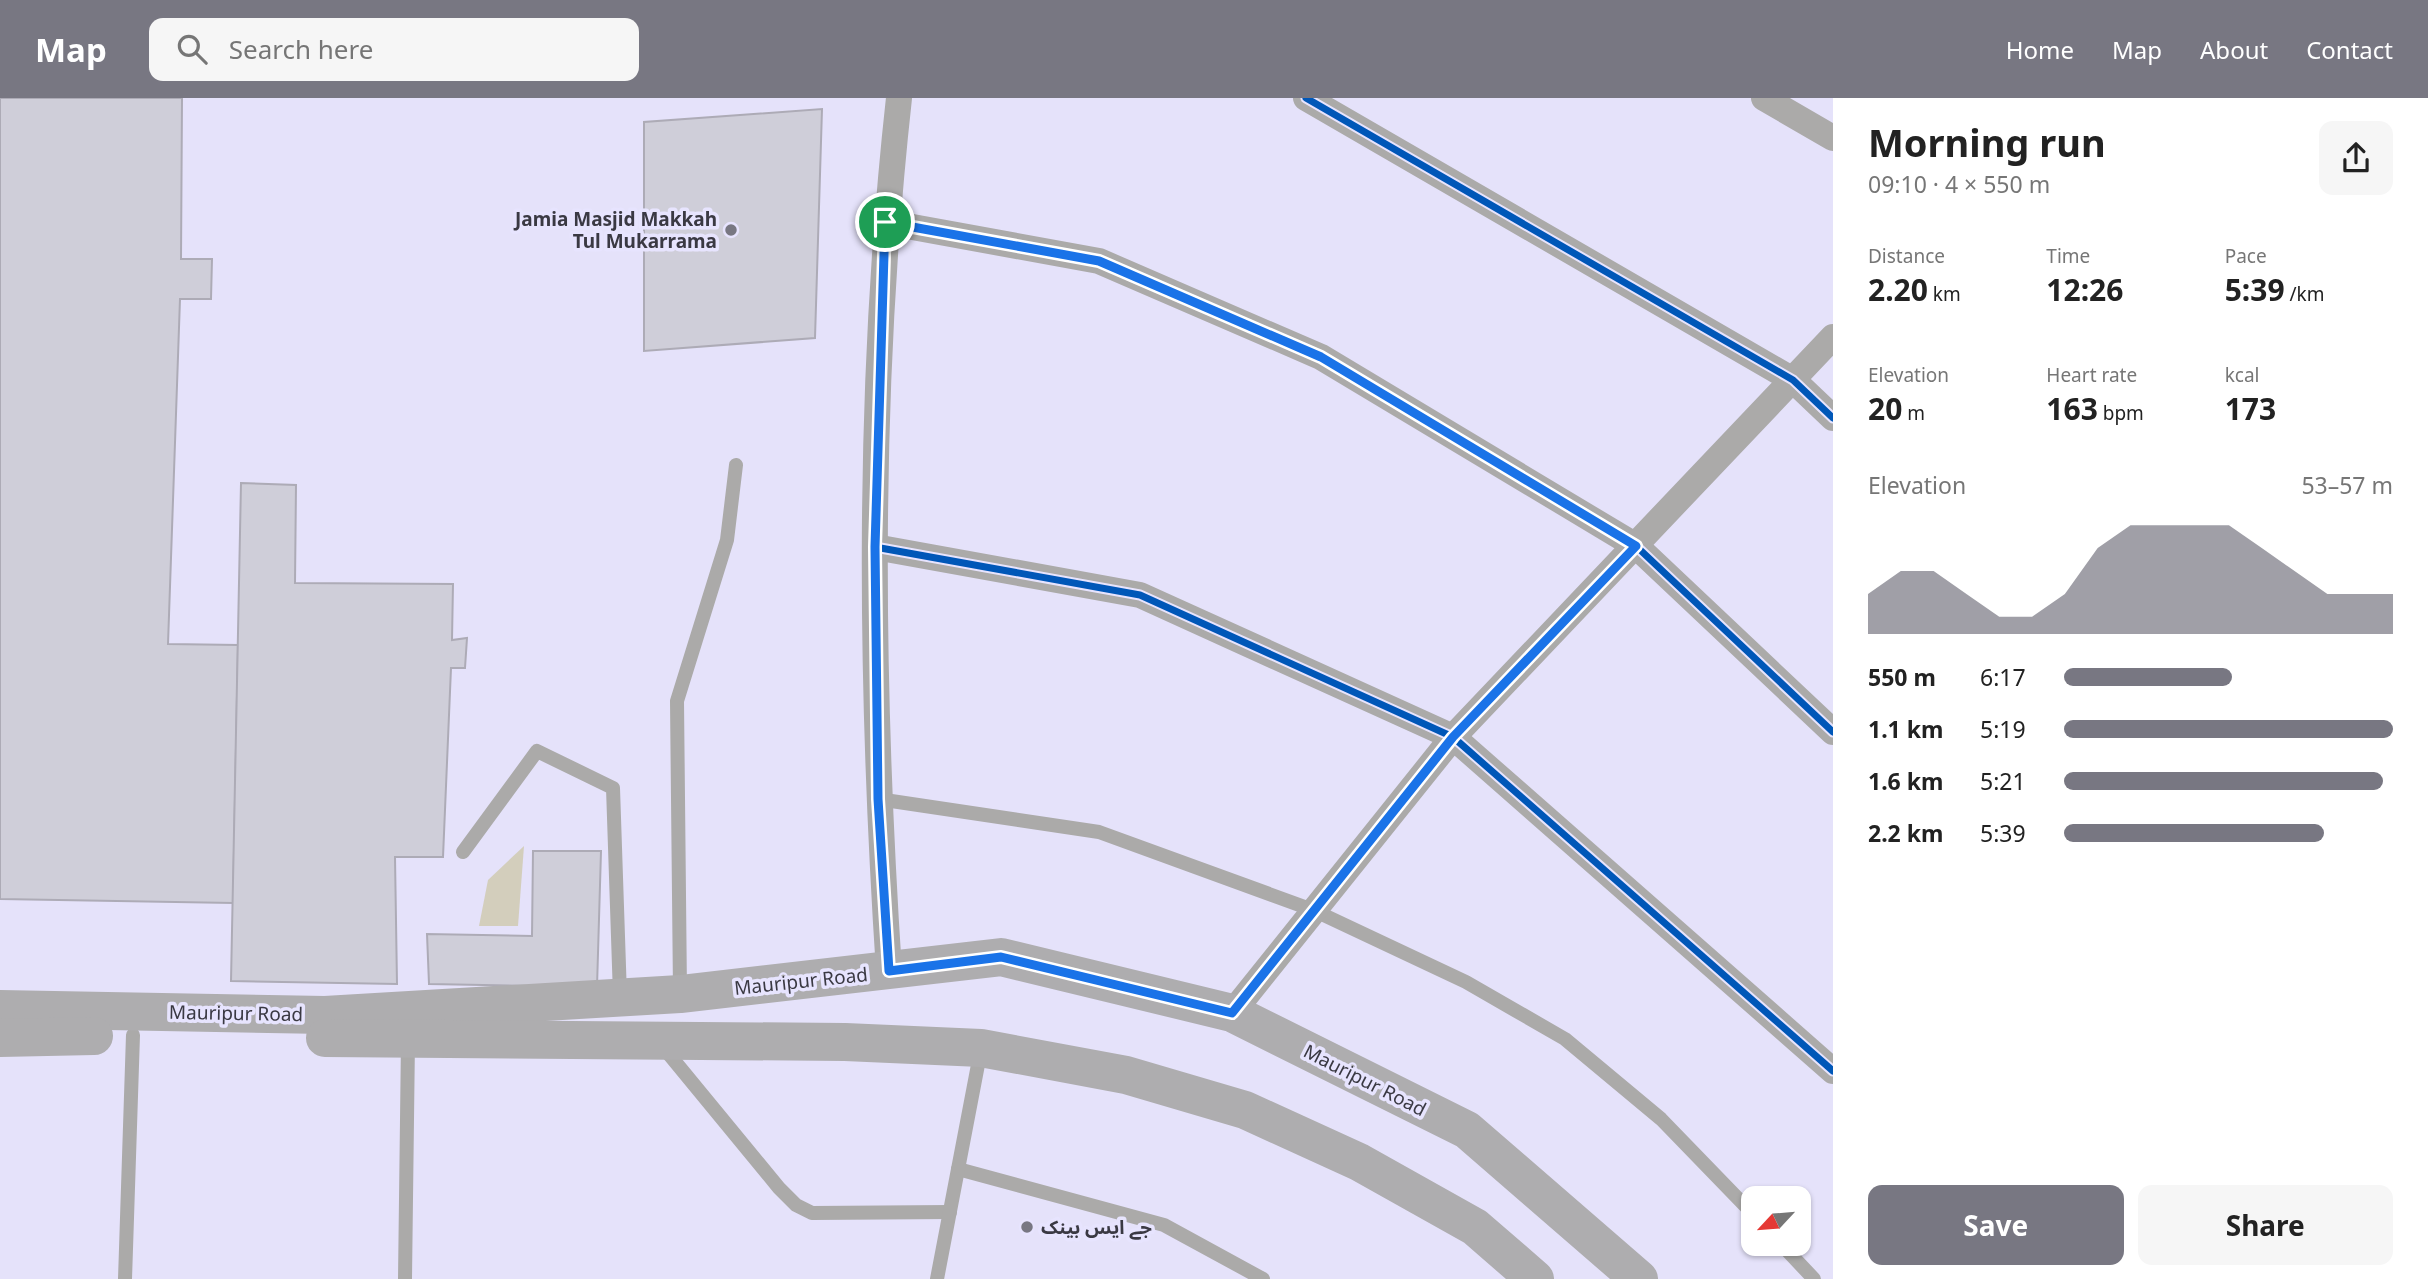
<!DOCTYPE html>
<html lang="en">
<head>
<meta charset="utf-8">
<style>
	:root { --surface:#fff; --page:#f6f6f6; --text:#222; --muted:#767676; --accent:#787782 }
	body { margin:0; font-family:"Noto Sans","Noto Sans Arabic",sans-serif; background:var(--page); color:var(--text); height:100vh; display:flex; flex-direction:column; font-size:26px; white-space:nowrap }
	* { box-sizing:border-box; margin:0 }
	p { font-size:23px; color:var(--muted) }
	.icon { flex:none; width:38px; height:38px; fill:none; stroke:currentColor; stroke-width:2; stroke-linecap:round; stroke-linejoin:round }
	.map { position:relative; flex:1; overflow:hidden }
	.panel { display:flex; flex-direction:column; background:var(--surface); width:595px }
	.panel>* { flex:none }
	.needle { width:46px; rotate:244deg }
	.controls { position:absolute; left:1741px; top:1088px; display:grid; gap:14px }
	.controls a { display:grid; place-items:center; width:70px; height:70px; border-radius:14px; background:var(--surface); box-shadow:0 2px 5px #0004; font-size:35px }
	.pin { position:absolute; display:grid; place-items:center; width:60px; height:60px; color:#fff; margin:-30px; border:4px solid #fff; border-radius:50%; box-shadow:0 2px 7px #0007 }
	.round { display:grid; place-items:center; flex:none; width:74px; height:74px; border-radius:14px; background:var(--page) }
	.head { display:flex; align-items:center; justify-content:space-between; height:119px; padding:0 35px }
	h1 { font-size:38px; font-weight:700; line-height:52px }
	.metrics { display:grid; grid-template-columns:repeat(3,1fr); gap:10px; height:119px; padding:7px 35px }
	.metrics div { display:grid; align-content:center }
	.metrics b { font-size:30px; font-weight:700 }
	.metrics small { font-size:19px; font-weight:400 }
	.metrics p { font-size:19px }
	.chart { height:196px; padding:14px 35px }
	.chart p { display:flex; justify-content:space-between }
	.chart svg { width:100%; height:126px; margin-top:7px; fill:var(--accent); opacity:.7 }
	.primary-button { display:flex; gap:14px; margin-top:auto; padding:14px 35px }
	.primary-button a { flex:1; height:80px; border-radius:14px; background:var(--accent); color:#fff; font-size:28px; font-weight:700; line-height:80px; text-align:center }
	.primary-button a+a { background:var(--page); color:var(--text) }
	ul { padding:0 35px; list-style:none; font-size:23px }
	li { display:grid; grid-template-columns:112px 84px 1fr; align-items:center; height:52px }
	li i { height:18px; border-radius:9px; background:var(--accent) }
	header { display:flex; align-items:center; gap:42px; box-sizing:border-box; height:98px; padding:0 35px; background:var(--accent); color:#fff }
	header strong { font-size:33px }
	nav { display:flex; gap:38px; margin-inline-start:auto; font-size:24px }
	.search { width:490px; height:63px; background:var(--page); display:flex; align-items:center; gap:18px; box-sizing:border-box; padding:0 24px; border-radius:14px; color:var(--muted); font-size:26px }
	main { display:flex; flex:1; min-height:0 }
	.map>svg:first-child { display:block }
</style>
</head>
<body>
<header>
<strong>Map</strong>
<div class="search"><svg class="icon" aria-label="search" viewBox="0 0 24 24"><circle cx="10" cy="10" r="6"/><path d="M15 15l6 6"/></svg>Search here</div>
<nav><a>Home</a><a>Map</a><a>About</a><a>Contact</a></nav>
</header>
<main>
<div class="map">
<svg width="1833" height="1181" viewBox="0 0 1833 1181">
	<rect width="100%" height="100%" fill="#eceaf8"/>
	<path fill="#e5e2fa" fill-rule="evenodd" d="M0,0H1833V1181H0ZM1754,1101H1799V1146H1754Z"/>
	<path fill="#d3cebc" d="M524,748L518,828H479L488,782Z"/>
	<g fill="#cfced9" stroke="#adabb6" stroke-width="2">
		<path d="M0,0H182L181,161H212L211,201H180L168,546L238,547L233,805L0,801Z"/>
		<path d="M822,11L815,240L644,253V24Z"/>
		<path d="M241,385L296,387L295,485L453,486L452,542L467,540L465,570H451L443,759H395L397,886L231,883Z"/>
		<path d="M533,753H601L597,889L429,886L427,836L532,838Z"/>
	</g>
	<g fill="none" stroke-linecap="round" stroke-linejoin="round">
		<g stroke="#abaaa9" stroke-width="14">
			<path d="M878,701L1099,734L1313,812L1466,884L1565,941L1661,1021L1754,1117"/>
			<path d="M463,754L537,653L613,690L620,898"/>
			<path d="M680,894L677,603L727,442L736,367"/>
			<path d="M663,949L779,1090L796,1107L812,1115L950,1114"/>
			<path d="M958,1071L1164,1127L1263,1181"/>
			<path d="M1781,1146L1814,1181"/>
			<path d="M125,1181L133,937"/>
			<path d="M405,1181L408,942"/>
			<path d="M937,1181L981,951"/>
		</g>
		<g stroke="#abaaa9" stroke-width="26">
			<path d="M1306,0L1793,282L1833,320"/>
			<path d="M1764,0L1833,40"/>
			<path d="M885,124L1099,163L1321,259L1636,448L1833,634"/>
			<path d="M875,449L1140,497L1453,639L1833,973"/>
			<path d="M889,873C870,583 867,289 899,0"/>
			<path d="M1232,915L1453,639L1833,239"/>
		</g>
		<g stroke="#aeadaf" stroke-width="38">
			<path d="M0,911L325,917L680,896L1001,859L1232,915L1467,1032L1639,1181"/>
			<path d="M0,940L94,938"/>
			<path d="M325,940L845,944L981,950L1126,977L1245,1012L1359,1064L1475,1129L1535,1181"/>
		</g>
		<defs>
			<g id="cycleway">
				<path d="M1306,0L1793,282L1833,320"/>
				<path d="M885,124L1099,163L1321,259L1636,448L1833,634"/>
				<path d="M875,449L1140,497L1453,639L1833,973"/>
			</g>
		</defs>
		<use href="#cycleway" stroke="#e7e4fe" stroke-width="11"/>
		<use href="#cycleway" stroke="#0057b8" stroke-width="7"/>
	</g>
	<g fill="none" stroke-linecap="round" stroke-linejoin="round">
		<defs>
			<path id="route" d="M885,124L1099,163L1321,259L1636,448L1453,639L1232,915L1001,859L889,873L878,701L875,449Z"/>
		</defs>
		<use href="#route" stroke="#fff" stroke-width="14"/>
		<use href="#route" stroke="#1a73e8" stroke-width="9"/>
	</g>
	<g fill="#787782" stroke="#e7e4fe" stroke-width="2.5">
		<circle cx="731" cy="132" r="7"/>
		<circle cx="1027" cy="1129" r="7"/>
	</g>
	<g text-anchor="middle" stroke-width="7" stroke-linejoin="round" paint-order="stroke">
		<g font-size="19" font-weight="bold" fill="#3a3943" stroke="#e7e4fe" text-anchor="end">
			<text x="717" y="128">Jamia Masjid Makkah<tspan x="717" dy="22">Tul Mukarrama</tspan></text>
			<text x="1041" y="1136" text-anchor="start">جے ایس بینک</text>
		</g>
		<g font-size="19" fill="#3a3943" stroke="#e7e4fe">
			<text transform="translate(801 883) rotate(-6)" y="7">Mauripur Road</text>
			<text transform="translate(236 915) rotate(1)" y="7">Mauripur Road</text>
			<text transform="translate(1365 982) rotate(27)" y="7">Mauripur Road</text>
		</g>
	</g>
</svg>
<div class="controls">
<a><svg class="needle" viewBox="-14 -14 28 28"><path d="M0-13l5 13h-10z" fill="#e53935"/><path d="M0 13l5-13h-10z" fill="#767676"/></svg></a>
</div>
<div class="pin" style="left:885px;top:124px;background:#1e9e55"><svg class="icon" aria-label="arrive" viewBox="0 0 24 24"><path d="M6 21V4h12l-3 4 3 4H6"/></svg></div>
</div>
<section class="panel">
<div class="head"><div><h1>Morning run</h1><p>09:10 · 4 × 550 m</p></div><a class="round"><svg class="icon" aria-label="share" viewBox="0 0 24 24"><path d="M12 15V3M7 8l5-5 5 5M5 13v7h14v-7"/></svg></a></div>
<div class="metrics">
<div><p>Distance</p><b>2.20<small> km</small></b></div>
<div><p>Time</p><b>12:26</b></div>
<div><p>Pace</p><b>5:39<small> /km</small></b></div>
</div>
<div class="metrics">
<div><p>Elevation</p><b>20<small> m</small></b></div>
<div><p>Heart rate</p><b>163<small> bpm</small></b></div>
<div><p>kcal</p><b>173</b></div>
</div>
<div class="chart"><p><span>Elevation</span>53–57 m</p>
<svg viewBox="0 0 160 44" preserveAspectRatio="none"><path d="M0 44V30L10 22L20 22L30 30L40 38L50 38L60 30L70 14L80 6L90 6L100 6L110 6L120 14L130 22L140 30L150 30L160 30V44z"/></svg>
</div>
<ul>
<li><b>550 m</b>6:17<i style="width:51%"></i></li>
<li><b>1.1 km</b>5:19<i style="width:100%"></i></li>
<li><b>1.6 km</b>5:21<i style="width:97%"></i></li>
<li><b>2.2 km</b>5:39<i style="width:79%"></i></li>
</ul>
<div class="primary-button"><a>Save</a><a>Share</a></div>
</section>
</main>
</body>
</html>
